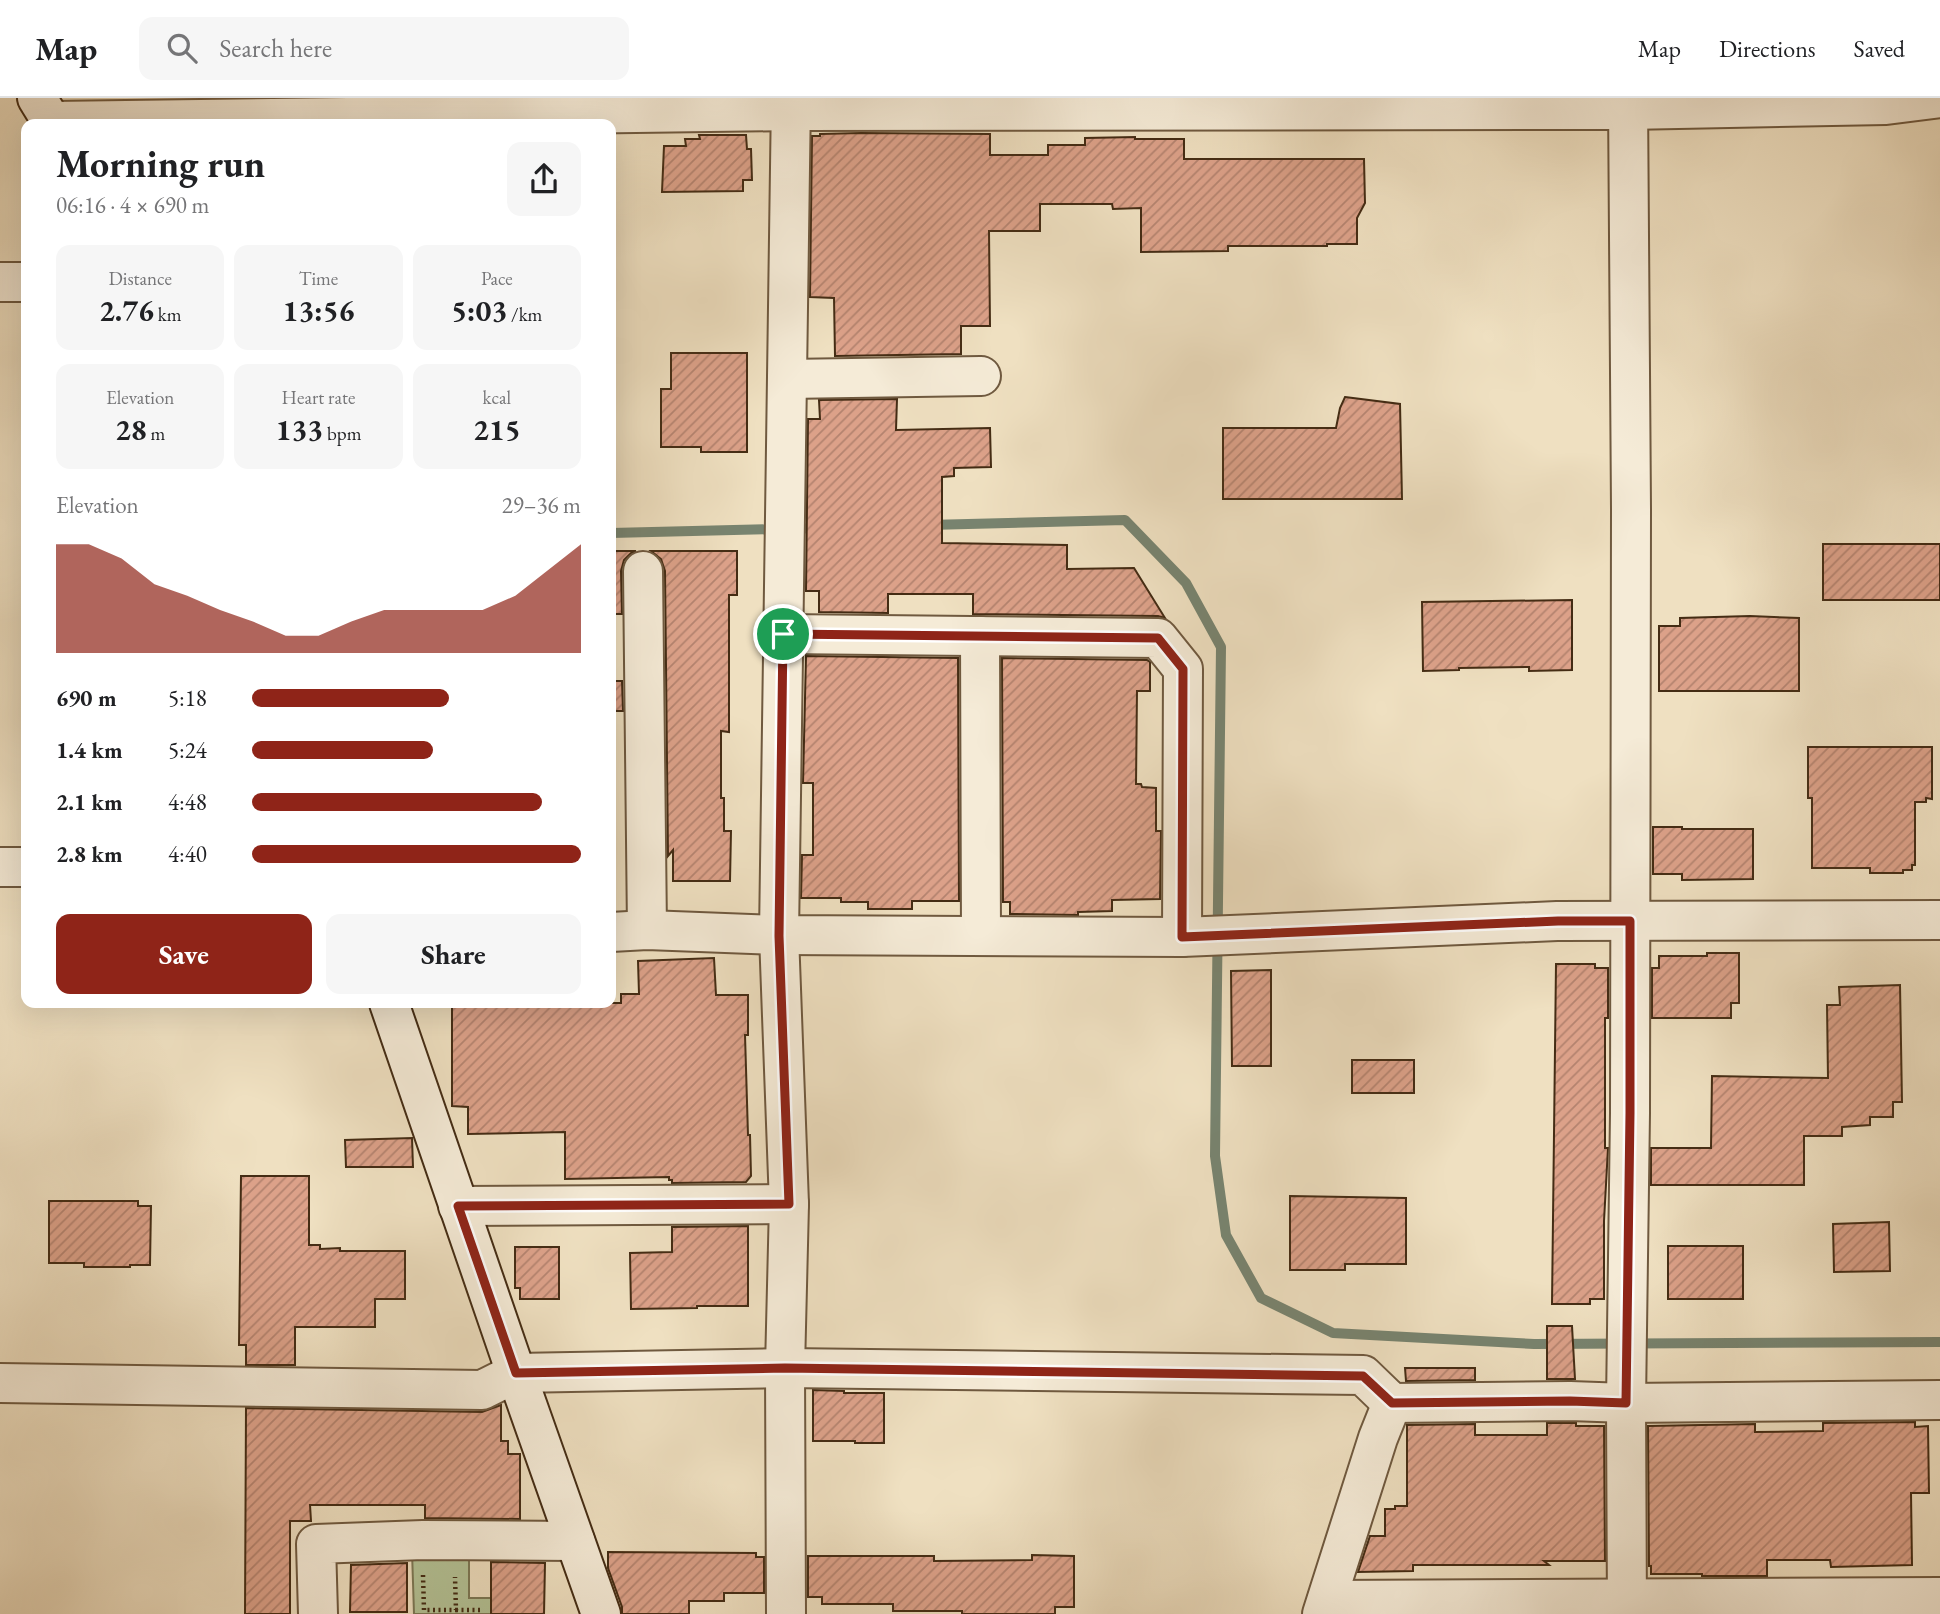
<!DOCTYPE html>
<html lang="en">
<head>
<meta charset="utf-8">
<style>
	:root { --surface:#fff; --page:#f6f6f6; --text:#202124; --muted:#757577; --line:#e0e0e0; --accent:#8f2418 }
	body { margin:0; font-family:"EB Garamond",serif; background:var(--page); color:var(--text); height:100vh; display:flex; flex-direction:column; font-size:26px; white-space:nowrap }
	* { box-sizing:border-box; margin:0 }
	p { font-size:23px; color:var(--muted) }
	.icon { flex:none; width:38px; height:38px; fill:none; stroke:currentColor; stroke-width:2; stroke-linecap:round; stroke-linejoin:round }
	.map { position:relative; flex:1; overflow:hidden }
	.side { position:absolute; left:21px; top:21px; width:595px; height:889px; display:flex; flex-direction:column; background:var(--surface); border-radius:14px; box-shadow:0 7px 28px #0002 }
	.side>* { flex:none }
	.pin { position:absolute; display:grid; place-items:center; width:60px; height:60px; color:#fff; margin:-30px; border:4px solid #fff; border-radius:50%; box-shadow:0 2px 7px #0007 }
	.round { display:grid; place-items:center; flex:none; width:74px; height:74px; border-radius:14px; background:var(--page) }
	.summary { display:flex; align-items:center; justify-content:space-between; height:119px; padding:0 35px }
	h1 { font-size:38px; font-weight:700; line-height:52px }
	.metrics { display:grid; grid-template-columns:repeat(3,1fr); gap:10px; height:119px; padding:7px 35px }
	.metrics div { display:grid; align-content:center; border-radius:14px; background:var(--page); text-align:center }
	.metrics b { font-size:30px; font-weight:700 }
	.metrics small { font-size:19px; font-weight:400 }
	.metrics p { font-size:19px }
	.chart { height:196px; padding:14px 35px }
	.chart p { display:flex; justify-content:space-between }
	.chart svg { width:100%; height:126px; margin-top:7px; fill:var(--accent); opacity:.7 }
	.action { display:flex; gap:14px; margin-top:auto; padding:14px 35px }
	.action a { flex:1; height:80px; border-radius:14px; background:var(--accent); color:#fff; font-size:28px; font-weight:700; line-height:80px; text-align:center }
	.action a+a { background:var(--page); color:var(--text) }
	ul { padding:0 35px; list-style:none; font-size:23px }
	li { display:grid; grid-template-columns:112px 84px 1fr; align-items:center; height:52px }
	li i { height:18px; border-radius:9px; background:var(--accent) }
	header { display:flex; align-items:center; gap:42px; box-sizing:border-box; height:98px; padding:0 35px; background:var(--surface); border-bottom:2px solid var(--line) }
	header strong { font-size:33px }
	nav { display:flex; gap:38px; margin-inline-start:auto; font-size:24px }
	.search { width:490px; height:63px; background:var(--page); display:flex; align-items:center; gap:18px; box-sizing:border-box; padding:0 24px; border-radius:14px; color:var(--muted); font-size:26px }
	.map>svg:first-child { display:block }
</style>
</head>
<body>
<header>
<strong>Map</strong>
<div class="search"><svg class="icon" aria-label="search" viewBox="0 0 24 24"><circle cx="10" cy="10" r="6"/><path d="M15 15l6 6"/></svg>Search here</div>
<nav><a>Map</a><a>Directions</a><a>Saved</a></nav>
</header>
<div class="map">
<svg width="1940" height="1516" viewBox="0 0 1940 1516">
	<defs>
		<pattern id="building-hatch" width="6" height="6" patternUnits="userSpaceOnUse" patternTransform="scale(1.75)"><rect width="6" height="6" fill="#dca189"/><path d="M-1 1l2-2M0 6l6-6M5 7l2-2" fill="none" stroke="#b4836f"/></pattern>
	</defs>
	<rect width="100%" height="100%" fill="#efe0c1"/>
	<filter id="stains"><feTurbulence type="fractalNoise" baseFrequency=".00286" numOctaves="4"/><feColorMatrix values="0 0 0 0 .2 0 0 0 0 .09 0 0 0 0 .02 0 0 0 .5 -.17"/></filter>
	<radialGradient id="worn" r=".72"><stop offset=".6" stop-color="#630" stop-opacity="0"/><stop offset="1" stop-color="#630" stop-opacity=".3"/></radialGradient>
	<path fill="#b4c397" stroke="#7c7856" stroke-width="2" d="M469,1452V1500H493L494,1516H414L412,1453Z"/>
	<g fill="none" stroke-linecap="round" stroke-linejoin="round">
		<g stroke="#788470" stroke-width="10">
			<path d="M928,427L1125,422L1186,485L1221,549L1215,1058L1226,1137L1261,1200L1333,1235L1534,1246L1940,1244"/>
			<path d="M611,435L821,430"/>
		</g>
	</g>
	<g fill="url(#building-hatch)" stroke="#442c14" stroke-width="2">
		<path d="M861,35L990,36V57H1048V47H1085V40L1135,39V41H1184V61H1364L1365,105L1357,120V146H1327V148H1228V153L1141,154V110L1113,111L1112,106H1040V133H989L990,228H961V256L835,258L834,200L810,199L812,38H820V36Z"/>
		<path d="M699,37H746L747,51H751L752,82H743V93L662,94L664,48H686L685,41H700Z"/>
		<path d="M671,255H747V354H701V349H661V291H671Z"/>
		<path d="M1345,299L1400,306L1402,401H1223V330H1336L1340,310Z"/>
		<path d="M897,301L896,332L990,330L991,369L954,370V378L942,379V445L1067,447V471L1134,470L1165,520L1158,518L973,516V496H888V515L819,514V493H806L808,321H820L819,302Z"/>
		<rect x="1823" y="446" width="117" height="56"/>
		<path d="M611,453H636L631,455L624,462L621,473L622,516H611Z"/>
		<path d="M651,453H737V497H729V634L721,633V700H724V733H731L730,783H673V752L668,758L665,473L661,461Z"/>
		<path d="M1572,502V572L1529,573V569L1459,570V572L1423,573L1422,504Z"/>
		<path d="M1750,518L1799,520V593H1659V528H1680V520Z"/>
		<path d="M806,558L958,560L959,803H912V811H868V804H841V800H801L802,757H813V685H803Z"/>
		<path d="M1002,560L1147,562L1150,564V593H1137L1136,686H1141L1142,689L1156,690V733H1161L1160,801L1112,802V813L1078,814V817L1010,816V804H1003Z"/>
		<path d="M611,583H622L623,613H611Z"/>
		<path d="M1808,649H1932V701L1926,700V704H1915V767H1912V772H1903V775H1870V770H1812V700H1808Z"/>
		<path d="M1653,729H1682V731H1753V781L1682,782V776H1653Z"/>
		<path d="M1707,855H1739V905H1731V920H1652V870H1659V858H1707Z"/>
		<path d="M714,860L716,897H748V937H745L748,1037H750L751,1078L746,1084L672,1085V1082H669V1079L565,1081V1034L468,1036V1009L452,1008V905H621V896H639L638,863Z"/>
		<path d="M1556,866H1595V870H1608V920H1605V1050H1608L1604,1123V1201H1590V1206H1552Z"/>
		<path d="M1271,872V968H1232L1231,873Z"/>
		<path d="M1900,887L1902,1004H1893V1019H1870V1027L1842,1029V1038H1804V1087H1651V1050H1711L1712,978L1828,980L1827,907H1840L1839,889Z"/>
		<rect x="1352" y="962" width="62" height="33"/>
		<path d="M412,1040L413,1069H346L345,1042Z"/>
		<path d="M241,1078H309V1147H320V1151L340,1150V1153H405V1201H375V1229H295V1267H246V1247H239Z"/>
		<path d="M1290,1098L1406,1100V1166H1345V1172H1290Z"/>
		<path d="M49,1103H138V1108H151L150,1167H130V1169H84V1165H49Z"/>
		<path d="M1889,1124L1890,1173L1834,1174L1833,1126Z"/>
		<path d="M748,1128V1208H697V1210L631,1211L630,1155L672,1154V1129Z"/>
		<rect x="1668" y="1148" width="75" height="53"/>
		<path d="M515,1149H559V1201H520V1190H515Z"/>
		<path d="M1547,1228H1572L1575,1281H1547Z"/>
		<path d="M1405,1270H1475V1282L1406,1283Z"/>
		<path d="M813,1292L844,1293V1295H884V1345H855V1343H813Z"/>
		<path d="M501,1307V1343H508V1356H520V1421L425,1420V1407H310L311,1423H290V1516H245L246,1310L482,1314Z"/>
		<path d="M1915,1324V1329L1928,1328L1929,1395H1911L1912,1467L1831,1469L1830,1462H1767V1478H1702V1476H1651V1468H1649L1648,1328L1755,1326V1334L1823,1333V1325Z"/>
		<path d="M1547,1325H1576V1328H1604L1605,1463H1544L1549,1467H1413V1473L1358,1474L1370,1438H1385V1411H1395V1408H1407V1327L1475,1326V1337H1547Z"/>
		<path d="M608,1454L756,1455V1459H764V1495H724V1503H689V1516H622V1509L608,1470Z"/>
		<path d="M1032,1457L1074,1458V1509H1055V1516H962V1513H893V1506H822V1499H808V1458H934V1463L1032,1462Z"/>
		<path d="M491,1464L545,1465L544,1516H491Z"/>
		<path d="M407,1465V1514H350L351,1467Z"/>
	</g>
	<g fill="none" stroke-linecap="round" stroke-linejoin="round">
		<defs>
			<g id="street">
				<path d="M52,23L791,13L1628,12L1886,7L1940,0"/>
				<path d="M0,184H26"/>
				<path d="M787,281L981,278"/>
				<path d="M643,473L647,832"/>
				<path d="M784,536L1158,540L1183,571L1182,839"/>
				<path d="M980,538L981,838"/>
				<path d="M0,769H26"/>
				<path d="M611,834L647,832L779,837L1182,839L1557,823L1940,822"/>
				<path d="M458,1108L789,1106"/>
				<path d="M0,1285L482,1292L516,1275L785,1270L1363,1277L1392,1305L1570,1303L1626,1305L1940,1302"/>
				<path d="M1327,1502L1940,1499"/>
				<path d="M318,1516L316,1446L423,1442L575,1443"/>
				<path d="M786,1516L785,1270L789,1106L779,837L791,0"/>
				<path d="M1322,1516L1378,1340L1392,1305"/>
				<path d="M1627,1516L1626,1305L1630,1015L1631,411L1628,0"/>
			</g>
			<g id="secondary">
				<path d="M37,0L53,26"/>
				<path d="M389,905L516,1275L601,1516"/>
			</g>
		</defs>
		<use href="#street" stroke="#6f593f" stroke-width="42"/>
		<use href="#secondary" stroke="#442c14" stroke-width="42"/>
		<g stroke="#442c14" stroke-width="4.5" stroke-dasharray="2 3.5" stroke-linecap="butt">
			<path d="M423,1477L424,1512H456L455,1479"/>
			<path d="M456,1512H480"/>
		</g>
		<use href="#street" stroke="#f5ebd7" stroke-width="38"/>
		<use href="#secondary" stroke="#f5ebd7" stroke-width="38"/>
	</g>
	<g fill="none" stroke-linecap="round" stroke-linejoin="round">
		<defs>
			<path id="route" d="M783,536L1158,540L1183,571L1182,839L1558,823H1630V1015L1626,1305L1570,1303L1392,1305L1363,1278L785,1270L516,1275L458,1108L789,1106L779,838Z"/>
		</defs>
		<use href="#route" stroke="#fff" stroke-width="14"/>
		<use href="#route" stroke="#8f2418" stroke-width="9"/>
	</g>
	<rect width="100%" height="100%" filter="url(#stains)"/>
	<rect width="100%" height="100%" fill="url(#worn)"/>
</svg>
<div class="pin" style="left:783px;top:536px;background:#1e9e55"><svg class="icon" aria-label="arrive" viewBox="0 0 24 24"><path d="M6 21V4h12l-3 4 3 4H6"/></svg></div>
<section class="side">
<div class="summary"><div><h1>Morning run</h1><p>06:16 · 4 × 690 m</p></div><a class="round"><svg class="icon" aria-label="share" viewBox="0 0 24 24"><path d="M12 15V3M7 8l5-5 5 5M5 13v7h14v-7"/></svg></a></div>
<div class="metrics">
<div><p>Distance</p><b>2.76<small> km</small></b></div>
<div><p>Time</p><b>13:56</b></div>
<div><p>Pace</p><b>5:03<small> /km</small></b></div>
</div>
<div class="metrics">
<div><p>Elevation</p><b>28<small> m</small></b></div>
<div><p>Heart rate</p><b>133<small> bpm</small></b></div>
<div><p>kcal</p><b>215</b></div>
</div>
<div class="chart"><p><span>Elevation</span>29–36 m</p>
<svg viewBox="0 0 160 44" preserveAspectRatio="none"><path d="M0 44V6L10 6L20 11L30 20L40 24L50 29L60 33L70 38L80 38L90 33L100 29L110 29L120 29L130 29L140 24L150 15L160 6V44z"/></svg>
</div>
<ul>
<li><b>690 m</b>5:18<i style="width:60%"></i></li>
<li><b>1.4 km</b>5:24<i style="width:55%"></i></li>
<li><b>2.1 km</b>4:48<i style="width:88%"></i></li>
<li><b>2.8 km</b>4:40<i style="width:100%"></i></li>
</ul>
<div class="action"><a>Save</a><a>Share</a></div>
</section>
</div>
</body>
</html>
